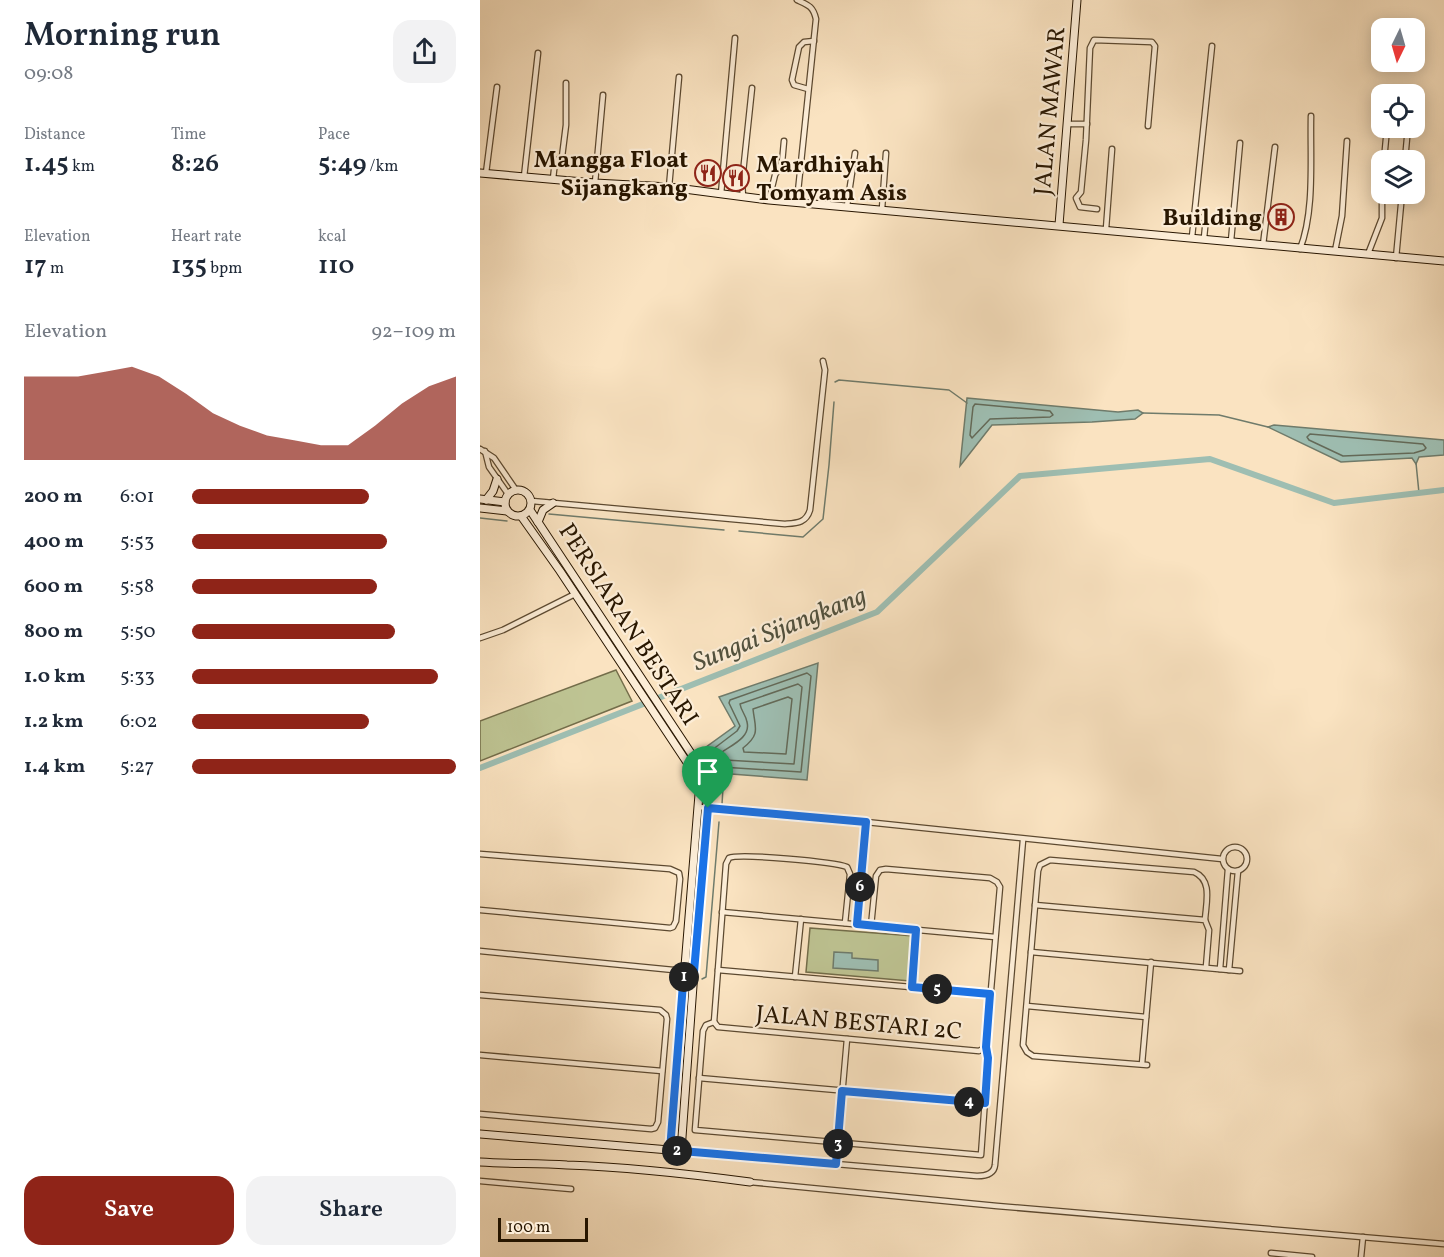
<!DOCTYPE html>
<html lang="en">
<head>
<meta charset="utf-8">
<style>
	:root { --surface:#fff; --page:#f2f2f3; --text:#1f2937; --muted:#747a83; --accent:#8f2418 }
	body { margin:0; font-family:Vollkorn,serif; background:var(--page); color:var(--text); height:100vh; display:flex; flex-direction:column; font-size:22px; white-space:nowrap }
	* { box-sizing:border-box; margin:0 }
	p { font-size:20px; color:var(--muted) }
	.icon { flex:none; width:33px; height:33px; fill:none; stroke:currentColor; stroke-width:2; stroke-linecap:round; stroke-linejoin:round }
	.map { position:relative; flex:1; overflow:hidden }
	.sheet { display:flex; flex-direction:column; background:var(--surface); width:480px }
	.sheet>* { flex:none }
	.needle { width:39px; rotate:185deg }
	.tools { position:absolute; left:891px; top:18px; display:grid; gap:12px }
	.tools a { display:grid; place-items:center; width:54px; height:54px; border-radius:12px; background:var(--surface); box-shadow:0 3px 15px #0003; font-size:30px }
	.scale { position:absolute; left:18px; bottom:15px; width:90px; box-sizing:border-box; padding-left:6px; border:3px solid #281600; border-top:0; font-size:16px; line-height:21px; white-space:nowrap; color:#281600; -webkit-text-stroke:4px #fcedd7; paint-order:stroke }
	.pin { position:absolute; display:grid; place-items:center; width:51px; height:51px; color:#fff; margin:-62px -26px; border-radius:50% 50% 50% 0; rotate:-45deg; box-shadow:0 0 6px #0007 }
	.pin .icon { rotate:45deg }
	.km { position:absolute; width:30px; height:30px; margin:-15px; border-radius:50%; background:#222; color:#fff; font-size:16px; line-height:30px; text-align:center }
	.round { display:grid; place-items:center; flex:none; width:63px; height:63px; border-radius:18px; background:var(--page) }
	.head { display:flex; align-items:center; justify-content:space-between; height:102px; padding:0 24px }
	h1 { font-size:33px; font-weight:600; line-height:45px }
	.figures { display:grid; grid-template-columns:repeat(3,1fr); gap:9px; height:102px; padding:6px 24px }
	.figures div { display:grid; align-content:center }
	.figures b { font-size:26px; font-weight:600 }
	.figures small { font-size:16px; font-weight:400 }
	.figures p { font-size:16px }
	.chart { height:168px; padding:12px 24px }
	.chart p { display:flex; justify-content:space-between }
	.chart svg { width:100%; height:108px; margin-top:6px; fill:var(--accent); opacity:.7 }
	.action { display:flex; gap:12px; margin-top:auto; padding:12px 24px }
	.action a { flex:1; height:69px; border-radius:18px; background:var(--accent); color:#fff; font-size:24px; font-weight:600; line-height:69px; text-align:center }
	.action a+a { background:var(--page); color:var(--text) }
	ul { padding:0 24px; list-style:none; font-size:20px }
	li { display:grid; grid-template-columns:96px 72px 1fr; align-items:center; height:45px }
	li i { height:15px; border-radius:8px; background:var(--accent) }
	main { display:flex; flex:1; min-height:0 }
	.map>svg:first-child { display:block }
</style>
</head>
<body>
<main>
<section class="sheet">
<div class="head"><div><h1>Morning run</h1><p>09:08</p></div><a class="round"><svg class="icon" aria-label="share" viewBox="0 0 24 24"><path d="M12 15V3M7 8l5-5 5 5M5 13v7h14v-7"/></svg></a></div>
<div class="figures">
<div><p>Distance</p><b>1.45<small> km</small></b></div>
<div><p>Time</p><b>8:26</b></div>
<div><p>Pace</p><b>5:49<small> /km</small></b></div>
</div>
<div class="figures">
<div><p>Elevation</p><b>17<small> m</small></b></div>
<div><p>Heart rate</p><b>135<small> bpm</small></b></div>
<div><p>kcal</p><b>110</b></div>
</div>
<div class="chart"><p><span>Elevation</span>92–109 m</p>
<svg viewBox="0 0 160 44" preserveAspectRatio="none"><path d="M0 44V10L10 10L20 10L30 8L40 6L50 10L60 17L70 25L80 30L90 34L100 36L110 38L120 38L130 30L140 21L150 14L160 10V44z"/></svg>
</div>
<ul>
<li><b>200 m</b>6:01<i style="width:67%"></i></li>
<li><b>400 m</b>5:53<i style="width:74%"></i></li>
<li><b>600 m</b>5:58<i style="width:70%"></i></li>
<li><b>800 m</b>5:50<i style="width:77%"></i></li>
<li><b>1.0 km</b>5:33<i style="width:93%"></i></li>
<li><b>1.2 km</b>6:02<i style="width:67%"></i></li>
<li><b>1.4 km</b>5:27<i style="width:100%"></i></li>
</ul>
<div class="action"><a>Save</a><a>Share</a></div>
</section>
<div class="map">
<svg width="964" height="1257" viewBox="0 0 964 1257">
	<rect width="100%" height="100%" fill="#fae3c1"/>
	<filter id="stains"><feTurbulence type="fractalNoise" baseFrequency=".00333" numOctaves="4"/><feColorMatrix values="0 0 0 0 .2 0 0 0 0 .09 0 0 0 0 .02 0 0 0 .5 -.17"/></filter>
	<radialGradient id="worn" r=".72"><stop offset=".6" stop-color="#630" stop-opacity="0"/><stop offset="1" stop-color="#630" stop-opacity=".3"/></radialGradient>
	<g fill="#bec493" stroke="#736d4a" stroke-width="1.5">
		<path d="M136,670L152,701L0,761V721Z"/>
		<path d="M330,928L434,936L430,981L326,972Z"/>
	</g>
	<g fill="#9ebeb2" stroke="#6f7b6b" stroke-width="1.5">
		<path d="M487,398L638,412L658,410L663,413L655,419L612,422L512,425L480,466Z"/>
		<path d="M794,425L964,440V455L939,457L936,464L932,458L861,462L788,427Z"/>
		<path d="M338,663L327,780L238,773L222,750L255,726L239,697Z"/>
		<path d="M354,952L372,953V958L398,960V971L353,968Z"/>
	</g>
	<g fill="none" stroke-linecap="round" stroke-linejoin="round">
		<g stroke="#636a59" stroke-width="1.5">
			<path d="M495,404L570,411L573,415L570,417L510,419L492,438L490,435L493,407Z"/>
			<path d="M830,434L943,444L946,448L944,450L934,453L863,456L829,440L827,437Z"/>
			<path d="M327,673L331,676L321,772L241,767L232,750L257,731L260,726L249,703L250,700Z"/>
			<path d="M318,684L322,687L314,764L245,760L242,752C252,745 271,737 267,722C266,715 261,711 260,704Z"/>
			<path d="M308,697L312,699L306,754L264,752L263,748C281,734 275,728 273,709Z"/>
		</g>
		<g stroke="#6f7b6b" stroke-width="1.5">
			<path d="M355,382L359,380L469,390L487,403"/>
			<path d="M663,413L739,415L788,427"/>
			<path d="M936,463L939,493"/>
			<path d="M69,514L244,530"/>
			<path d="M0,518L27,521"/>
			<path d="M259,531L323,537L343,519L349,465L354,402"/>
			<path d="M242,804L244,772"/>
			<path d="M222,979L226,977L239,822"/>
		</g>
		<path stroke="#9ebeb2" stroke-width="6" d="M0,768L397,612L540,476L730,459L854,503L964,490"/>
		<defs>
			<g id="street">
				<path d="M328,89L314,85L312,80L319,47L324,42L334,41"/>
				<path d="M588,124H607"/>
				<path d="M904,160L907,128"/>
				<path d="M925,160L927,138"/>
				<path d="M6,173L17,87"/>
				<path d="M44,177L58,53"/>
				<path d="M73,179L75,161L82,157L86,125V83"/>
				<path d="M115,183L123,95"/>
				<path d="M189,187L199,77"/>
				<path d="M241,194L255,38"/>
				<path d="M263,197L262,182L272,88"/>
				<path d="M289,200L295,175L302,163L304,141"/>
				<path d="M317,201L336,19C333,6 328,5 317,0"/>
				<path d="M367,206L375,153"/>
				<path d="M402,209L406,153"/>
				<path d="M617,209L600,207L596,198L601,192L606,140L610,48L614,40L672,42L675,46L668,126"/>
				<path d="M715,217L726,218L724,238"/>
				<path d="M626,229L632,149"/>
				<path d="M712,237L732,46"/>
				<path d="M751,241L760,143"/>
				<path d="M783,245L795,147"/>
				<path d="M820,249C835,211 830,157 831,116"/>
				<path d="M855,251L862,216L867,141"/>
				<path d="M888,254L902,218V194"/>
				<path d="M916,258L922,194"/>
				<path d="M0,449L14,458L36,490"/>
				<path d="M5,451L9,467L28,494"/>
				<path d="M52,501L305,524C317,523 326,523 330,510L345,370L343,361"/>
				<path d="M0,638L23,630L95,594"/>
				<path d="M219,807L386,822L742,859"/>
				<circle cx="755" cy="859" r="12"/>
				<path d="M0,854L190,869L199,873L200,879L196,921L193,927L190,928L0,910"/>
				<path d="M555,905L725,920L729,930L726,967"/>
				<path d="M242,912L515,937"/>
				<path d="M377,924L386,822"/>
				<path d="M0,951L214,972"/>
				<path d="M551,952L760,971"/>
				<path d="M740,969L748,869"/>
				<path d="M238,970L510,994"/>
				<path d="M749,970L758,871"/>
				<path d="M315,977L321,919"/>
				<path d="M432,987L436,930"/>
				<path d="M0,995L180,1010L186,1015L187,1019L178,1122L175,1128L171,1129L0,1114"/>
				<path d="M547,1006L666,1017"/>
				<path d="M234,1022L226,1025L223,1031L215,1130L501,1155L508,1058L506,1047L520,887L517,882L510,878L406,869L400,870L396,876L391,926"/>
				<path d="M234,1022L246,864L249,858C259,853 354,862 367,867L370,874L365,923"/>
				<path d="M234,1022L238,1027L499,1051L506,1047"/>
				<path d="M0,1055L182,1071"/>
				<path d="M662,1064L671,962"/>
				<path d="M667,1065L553,1056L547,1052L543,1045L558,871L560,865L570,860L714,872C733,880 726,903 725,920"/>
				<path d="M219,1078L505,1103"/>
				<path d="M201,1151L497,1176C505,1176 514,1174 515,1165L543,840"/>
				<path d="M356,1164L367,1039"/>
				<path d="M0,1181L91,1189"/>
				<path d="M270,1182L517,1206L964,1244"/>
				<path d="M791,1253L832,1257"/>
				<path d="M881,1257L883,1237"/>
			</g>
			<g id="secondary">
				<path d="M0,173L115,183L189,187L289,200L964,261"/>
				<path d="M579,225L597,0"/>
				<circle cx="38" cy="503" r="13"/>
				<path d="M0,499L25,502"/>
				<path d="M6,500L13,491L17,479"/>
				<path d="M0,508L27,511"/>
				<path d="M41,516L80,571L220,782L190,1150"/>
				<path d="M58,522L63,510L73,503"/>
				<path d="M0,1134L201,1151L214,972L228,808V779L50,510"/>
				<path d="M0,1162C29,1164 58,1163 87,1165C148,1167 210,1174 270,1182"/>
			</g>
		</defs>
		<use href="#street" stroke="#5c4930" stroke-width="7"/>
		<use href="#secondary" stroke="#281600" stroke-width="9"/>
		<use href="#street" stroke="#fcedd7" stroke-width="4.5"/>
		<use href="#secondary" stroke="#fcedd7" stroke-width="7"/>
	</g>
	<g fill="none" stroke-linecap="round" stroke-linejoin="round">
		<defs>
			<path id="route" d="M228,808L386,822L377,924L436,930L432,987L510,994L506,1047L508,1058L505,1103L362,1091L356,1164L190,1150L204,971L214,972Z"/>
		</defs>
		<use href="#route" stroke="#fff" stroke-width="12"/>
		<use href="#route" stroke="#1a73e8" stroke-width="8"/>
	</g>
	<defs>
		<symbol id="restaurant-ring" viewBox="-11 -11 22 22"><circle r="9.5" fill="#fcedd7" stroke="#8f2418" stroke-width="1.5"/><path d="M-5-6h1v4h1v-4h1v4h1v-4h1v5L-1.5 .5V6h-2V.5L-5-1ZM5-6V6H3V1.5H1.5Q1.5-4 5-6Z" fill="#8f2418"/></symbol>
		<symbol id="building-ring" viewBox="-11 -11 22 22"><circle r="9.5" fill="#fcedd7" stroke="#8f2418" stroke-width="1.5"/><path d="M-4-6H4V6H1V3H-1V6H-4ZM-2.5-4.3h1.7v1.8h-1.7ZM.8-4.3h1.7v1.8H.8ZM-2.5-1h1.7V.8h-1.7ZM.8-1h1.7V.8H.8Z" fill="#8f2418"/></symbol>
	</defs>
	<g fill-rule="evenodd">
		<use href="#restaurant-ring" x="213" y="158" width="30" height="30"/>
		<use href="#restaurant-ring" x="241" y="163" width="30" height="30"/>
		<use href="#building-ring" x="786" y="202" width="30" height="30"/>
	</g>
	<g text-anchor="middle" stroke-width="4.5" stroke-linejoin="round" paint-order="stroke">
		<g font-size="24" fill="#281600" stroke="#fcedd7">
			<text transform="translate(569 111) rotate(-85)" y="8">JALAN MAWAR</text>
			<text transform="translate(149 624) rotate(57)" y="8">PERSIARAN BESTARI</text>
			<text transform="translate(379 1022) rotate(5)" y="8">JALAN BESTARI 2C</text>
		</g>
		<g font-size="24" font-weight="bold" fill="#281600" stroke="#fcedd7" text-anchor="end">
			<text x="208" y="167">Mangga Float<tspan x="208" dy="28">Sijangkang</tspan></text>
			<text x="276" y="172" text-anchor="start">Mardhiyah<tspan x="276" dy="28">Tomyam Asis</tspan></text>
			<text x="782" y="225">Building</text>
		</g>
		<g font-size="26" font-style="italic" fill="#51513e" stroke="#fcedd7">
			<text transform="translate(299 628) rotate(-22)" y="9">Sungai Sijangkang</text>
		</g>
	</g>
	<rect width="100%" height="100%" filter="url(#stains)"/>
	<rect width="100%" height="100%" fill="url(#worn)"/>
</svg>
<div class="tools">
<a><svg class="needle" viewBox="-14 -14 28 28"><path d="M0-13l5 13h-10z" fill="#e53935"/><path d="M0 13l5-13h-10z" fill="#747a83"/></svg></a>
<a><svg class="icon" aria-label="locate" viewBox="0 0 24 24"><circle cx="12" cy="12" r="6"/><path d="M12 2v4M12 18v4M2 12h4M18 12h4"/></svg></a>
<a><svg class="icon" aria-label="layers" viewBox="0 0 24 24"><path d="M12 4l9 5-9 5-9-5zM3 14l9 5 9-5"/></svg></a>
</div>
<div class="scale">100 m</div>
<div class="pin" style="left:228px;top:808px;background:#1e9e55"><svg class="icon" aria-label="arrive" viewBox="0 0 24 24"><path d="M6 21V4h12l-3 4 3 4H6"/></svg></div>
<b class="km" style="left:204px;top:977px">1</b>
<b class="km" style="left:197px;top:1151px">2</b>
<b class="km" style="left:358px;top:1144px">3</b>
<b class="km" style="left:489px;top:1102px">4</b>
<b class="km" style="left:457px;top:989px">5</b>
<b class="km" style="left:380px;top:887px">6</b>
</div>
</main>
</body>
</html>
